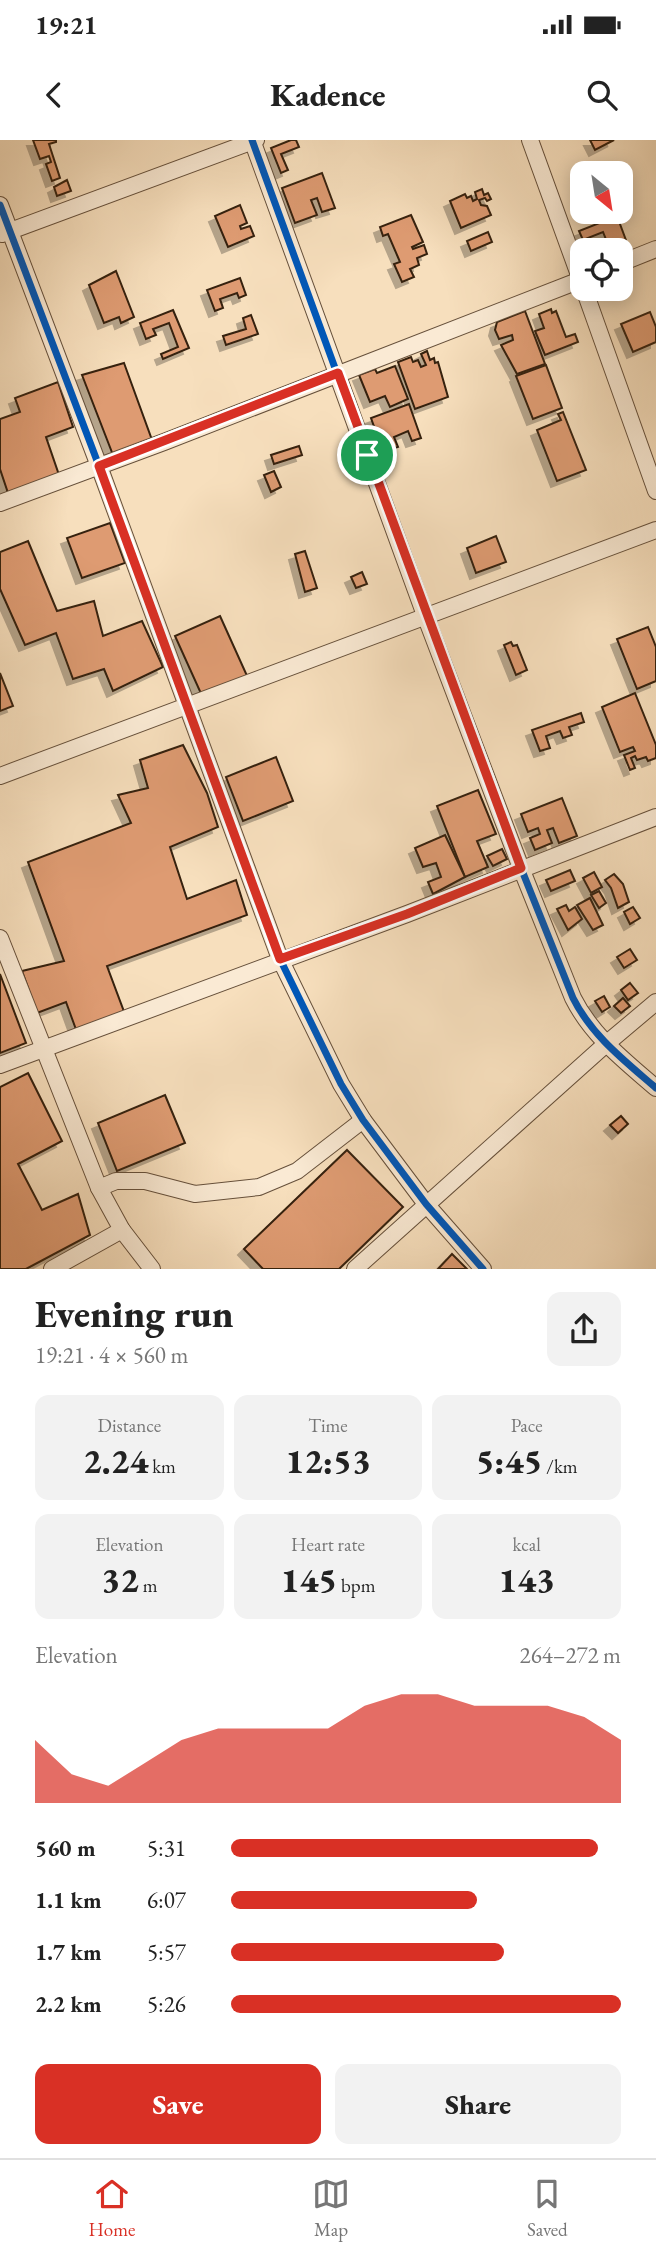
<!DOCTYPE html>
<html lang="en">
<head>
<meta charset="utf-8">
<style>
	:root { --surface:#fff; --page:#f2f2f2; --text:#222; --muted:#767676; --line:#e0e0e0; --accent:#d93025 }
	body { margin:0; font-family:"EB Garamond",serif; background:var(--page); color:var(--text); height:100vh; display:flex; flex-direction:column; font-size:26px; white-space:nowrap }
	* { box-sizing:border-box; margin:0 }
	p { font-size:23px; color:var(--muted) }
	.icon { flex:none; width:38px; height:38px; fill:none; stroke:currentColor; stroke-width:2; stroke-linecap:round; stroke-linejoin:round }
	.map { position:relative; height:1129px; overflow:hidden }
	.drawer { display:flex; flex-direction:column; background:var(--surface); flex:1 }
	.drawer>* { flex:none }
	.needle { width:46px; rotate:150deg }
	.tools { position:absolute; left:570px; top:21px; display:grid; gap:14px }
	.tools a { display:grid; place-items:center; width:63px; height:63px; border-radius:14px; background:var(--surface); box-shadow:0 4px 18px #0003; font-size:35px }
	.pin { position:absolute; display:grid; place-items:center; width:60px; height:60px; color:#fff; margin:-30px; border:4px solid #fff; border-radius:50%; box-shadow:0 2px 7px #0007 }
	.round { display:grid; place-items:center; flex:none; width:74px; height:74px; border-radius:14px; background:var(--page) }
	.overview { display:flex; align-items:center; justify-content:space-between; height:119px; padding:0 35px }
	h1 { font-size:38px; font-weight:800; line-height:52px }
	.figures { display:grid; grid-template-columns:repeat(3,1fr); gap:10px; height:119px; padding:7px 35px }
	.figures div { display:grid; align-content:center; border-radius:14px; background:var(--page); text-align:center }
	.figures b { font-size:35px; font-weight:800 }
	.figures small { font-size:19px; font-weight:400 }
	.figures p { font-size:19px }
	.chart { height:196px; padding:14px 35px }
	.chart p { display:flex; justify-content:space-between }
	.chart svg { width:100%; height:126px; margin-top:7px; fill:var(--accent); opacity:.7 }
	.button { display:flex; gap:14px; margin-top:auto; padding:14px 35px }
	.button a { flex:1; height:80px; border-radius:14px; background:var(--accent); color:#fff; font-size:28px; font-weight:800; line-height:80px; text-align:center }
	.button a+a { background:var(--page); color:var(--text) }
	ul { padding:0 35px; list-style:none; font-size:23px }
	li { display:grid; grid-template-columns:112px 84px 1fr; align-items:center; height:52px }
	li i { height:18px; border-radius:9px; background:var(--accent) }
	.status { display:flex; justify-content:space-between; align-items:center; height:49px; padding:0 35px; background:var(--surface); direction:ltr }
	.status svg { height:19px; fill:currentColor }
	header { display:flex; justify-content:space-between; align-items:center; height:91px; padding:0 35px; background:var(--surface); font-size:32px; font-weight:800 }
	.menu { display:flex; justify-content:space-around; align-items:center; height:98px; border-top:2px solid var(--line); background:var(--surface); font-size:19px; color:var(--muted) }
	.menu a { display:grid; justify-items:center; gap:4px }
	.menu .active { color:var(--accent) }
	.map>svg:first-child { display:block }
</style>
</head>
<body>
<div class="status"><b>19:21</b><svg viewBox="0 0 49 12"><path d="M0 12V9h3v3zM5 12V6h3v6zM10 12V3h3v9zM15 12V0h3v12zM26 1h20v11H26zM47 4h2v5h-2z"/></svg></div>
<header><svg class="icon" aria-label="back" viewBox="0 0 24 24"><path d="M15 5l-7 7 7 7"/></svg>Kadence<svg class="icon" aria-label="search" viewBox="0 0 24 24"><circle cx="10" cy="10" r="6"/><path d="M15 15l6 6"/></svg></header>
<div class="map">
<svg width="656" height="1129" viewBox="0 0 656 1129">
	<defs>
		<filter id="shadow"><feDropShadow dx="-6" dy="6" stdDeviation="0" flood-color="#0004"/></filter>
	</defs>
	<rect width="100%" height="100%" fill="#f7dfbd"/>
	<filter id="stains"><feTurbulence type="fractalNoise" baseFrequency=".00286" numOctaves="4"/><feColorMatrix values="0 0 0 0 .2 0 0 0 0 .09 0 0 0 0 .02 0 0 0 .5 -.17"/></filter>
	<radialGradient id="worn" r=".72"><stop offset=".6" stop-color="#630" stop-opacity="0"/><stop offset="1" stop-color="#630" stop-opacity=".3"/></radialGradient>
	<g fill="#de9b72" stroke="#362010" stroke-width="2" filter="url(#shadow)">
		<path d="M33,0H56V2L49,4L60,38L52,41L46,24L51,22L49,16L40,19Z"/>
		<path d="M291,0H296L299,7L281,14L288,30L281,33L271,8Z"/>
		<path d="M590,0H614L595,10Z"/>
		<path d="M322,33L335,68L322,72L317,58L311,60L317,75L295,83L282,48Z"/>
		<path d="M67,40L71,51L57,56L54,47Z"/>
		<path d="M482,49L484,55L488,53L491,59L487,61L485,58L479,60L481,65L487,66L491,75L461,88L450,61L465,54L467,58L471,56L473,61L477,59L475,52Z"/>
		<path d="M240,65L247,83L240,86L241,89L250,86L254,96L228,107L215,76Z"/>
		<path d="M411,75L423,102L412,107L413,109L424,105L427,114L417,118L419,125L410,129L414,137L402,142L394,124L400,122L388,94L383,96L380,87Z"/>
		<path d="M617,76L630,111L621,115V110H602L609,107L603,92L583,100L579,91Z"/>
		<path d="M488,92L492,102L471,111L467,101Z"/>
		<path d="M116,131L134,177L121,183L119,177L104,183L89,145Z"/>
		<path d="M240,138L246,155L239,158L237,153L220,159L223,168L215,171L207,150Z"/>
		<path d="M551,169L552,173L556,171L566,197L575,194L578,202L545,215L535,191L544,188L539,174Z"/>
		<path d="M173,170L189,208L163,219L161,214L178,207L169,183L153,189L156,195L146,199L140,183Z"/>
		<path d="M525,171L545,224L517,234L501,205L513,200L512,195L499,199L495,190L497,182Z"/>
		<path d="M650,172L656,187V202L633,212L621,184Z"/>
		<path d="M251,175L258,194L226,205L223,196L246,189L243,178Z"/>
		<path d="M427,211L430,220L434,218L435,223L438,222L448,257L415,269L398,222L411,217L413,222L418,220L421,227L426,225L421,214Z"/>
		<path d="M124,223L152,300L113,315L82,235Z"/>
		<path d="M546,225L562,268L533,279L516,236Z"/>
		<path d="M395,226L408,259L390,267L385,256L370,262L359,235L375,229L377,233Z"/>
		<path d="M58,242L73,287L46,297L59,335L8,353L0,329V279L20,272L15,258Z"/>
		<path d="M409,264L421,298L412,301L408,291L394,297L398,307L383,312L371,278Z"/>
		<path d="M563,272L586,330L557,341L537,290L561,280L558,274Z"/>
		<path d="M299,306L302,315L274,324L271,315Z"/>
		<path d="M274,331L281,347L271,352L264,335Z"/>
		<path d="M110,383L125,423L82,438L67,398Z"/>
		<path d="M496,396L506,422L476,433L467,408Z"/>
		<path d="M28,401L57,471L94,461L103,496L142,481L163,527L113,551L104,529L73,539L56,493L25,505L0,449V412Z"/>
		<path d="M305,411L317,448L305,452L295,414Z"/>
		<path d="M362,432L367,444L356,448L351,437Z"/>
		<path d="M220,476L248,538L203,558L175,496Z"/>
		<path d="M648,487L656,507V541L637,549L617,499Z"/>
		<path d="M511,502L513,506L517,505L527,530L516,535L504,505Z"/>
		<path d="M0,533L13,566L0,571Z"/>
		<path d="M635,553L656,605V618L648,621L646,617L637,620L635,616L631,618L635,628L630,630L624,615L635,611L633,607L620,612L602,567Z"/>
		<path d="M581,573L584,582L569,587L572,595L563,598L560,591L546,596L550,608L540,611L532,590Z"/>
		<path d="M183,605L207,653L218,687L170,707L187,759L236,740L247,775L107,826L126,877L78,895L66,862L37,873L22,831L64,821L28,722L131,683L118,655L148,648L140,620Z"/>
		<path d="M276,617L293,661L243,681L226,637Z"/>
		<path d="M478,650L496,694L477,701L488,727L465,737L437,666Z"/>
		<path d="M562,658L577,696L559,703L553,688L547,690L552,703L535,710L530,698L540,694L538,688L528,692L521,674Z"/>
		<path d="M445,695L465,737L433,754L428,742L441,737L436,723L423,727L415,708Z"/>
		<path d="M502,709L507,719L493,726L487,716Z"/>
		<path d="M570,730L575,741L551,751L546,740Z"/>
		<path d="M594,732L602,747L591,753L583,738Z"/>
		<path d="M614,734L623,744L629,762L618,768L611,748L605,740Z"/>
		<path d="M599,751L606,763L599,768L591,755Z"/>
		<path d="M590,758L603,785L593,790L577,765Z"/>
		<path d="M566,765L569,771L575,767L582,779L568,790L557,769Z"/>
		<path d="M633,767L640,778L630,784L624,772Z"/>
		<path d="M630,809L637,820L624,828L617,817Z"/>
		<path d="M0,834L26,903L0,913Z"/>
		<path d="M630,843L638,853L628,860L621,850Z"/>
		<path d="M604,856L610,867L602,872L595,861Z"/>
		<path d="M623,858L630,866L621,873L614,866Z"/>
		<path d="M28,933L62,1001L18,1024L42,1070L78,1054L90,1095L26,1129H0V947Z"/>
		<path d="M165,955L185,1003L117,1031L98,983Z"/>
		<path d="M621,976L628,984L618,993L610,985Z"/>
		<path d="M347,1010L403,1067L339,1129H263L244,1109Z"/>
		<path d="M452,1114L467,1129H438Z"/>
	</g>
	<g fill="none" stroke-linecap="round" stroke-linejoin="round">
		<defs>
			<g id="minor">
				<path d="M252,0L426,478L521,728L573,858C592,896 625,921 656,948"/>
				<path d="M530,0L583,146"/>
				<path d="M0,65L99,326L280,819L341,944L363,980L426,1064L483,1129"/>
				<path d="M2,94L256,0"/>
				<path d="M621,123L656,109"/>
				<path d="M584,149L656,351"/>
				<path d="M0,363L164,302L583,139"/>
				<path d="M0,636L656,390"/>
				<path d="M0,798L99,1048L122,1090L152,1129"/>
				<path d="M0,925L407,774L656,677"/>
				<path d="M99,1048L116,1041H145L195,1054L259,1047L297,1031L363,980"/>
				<path d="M52,1129L122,1090"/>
				<path d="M355,1129L606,904L656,862"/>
			</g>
		</defs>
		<use href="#minor" stroke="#66503b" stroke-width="18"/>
		<use href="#minor" stroke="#faead4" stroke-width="16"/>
		<defs>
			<g id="cycleway">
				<path d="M252,0L426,478L521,728L573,858C592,896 625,921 656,948"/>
				<path d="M0,65L99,326L280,819L341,944L363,980L426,1064L483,1129"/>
			</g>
		</defs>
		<use href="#cycleway" stroke="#faead4" stroke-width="11"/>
		<use href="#cycleway" stroke="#0057b8" stroke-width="7"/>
	</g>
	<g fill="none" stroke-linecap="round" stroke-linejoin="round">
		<defs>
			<path id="route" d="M338,233L521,728L407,774L280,819L99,326Z"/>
		</defs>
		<use href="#route" stroke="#fff" stroke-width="14"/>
		<use href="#route" stroke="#d93025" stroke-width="9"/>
	</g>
	<rect width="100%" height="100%" filter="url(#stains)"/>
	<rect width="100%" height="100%" fill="url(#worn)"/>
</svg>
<div class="tools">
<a><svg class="needle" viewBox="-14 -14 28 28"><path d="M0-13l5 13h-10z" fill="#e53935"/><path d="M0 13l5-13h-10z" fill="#767676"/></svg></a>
<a><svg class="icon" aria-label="locate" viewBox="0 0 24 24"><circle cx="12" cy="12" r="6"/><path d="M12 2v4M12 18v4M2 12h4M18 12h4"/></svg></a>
</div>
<div class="pin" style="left:367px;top:315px;background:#1e9e55"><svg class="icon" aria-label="arrive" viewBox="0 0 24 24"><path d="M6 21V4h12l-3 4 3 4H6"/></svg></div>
</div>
<section class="drawer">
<div class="overview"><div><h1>Evening run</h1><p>19:21 · 4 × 560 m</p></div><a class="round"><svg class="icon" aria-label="share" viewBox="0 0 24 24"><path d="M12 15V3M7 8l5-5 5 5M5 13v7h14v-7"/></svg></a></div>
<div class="figures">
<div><p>Distance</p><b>2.24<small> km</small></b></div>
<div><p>Time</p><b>12:53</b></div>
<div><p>Pace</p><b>5:45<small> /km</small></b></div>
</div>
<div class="figures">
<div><p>Elevation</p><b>32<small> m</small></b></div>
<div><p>Heart rate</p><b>145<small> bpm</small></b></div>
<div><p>kcal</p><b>143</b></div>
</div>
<div class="chart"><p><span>Elevation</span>264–272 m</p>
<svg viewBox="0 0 160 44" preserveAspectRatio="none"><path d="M0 44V22L10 34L20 38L30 30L40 22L50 18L60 18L70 18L80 18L90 10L100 6L110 6L120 10L130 10L140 10L150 14L160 22V44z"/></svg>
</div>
<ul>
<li><b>560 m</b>5:31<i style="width:94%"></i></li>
<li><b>1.1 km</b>6:07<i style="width:63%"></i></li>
<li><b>1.7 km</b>5:57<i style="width:70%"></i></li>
<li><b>2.2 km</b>5:26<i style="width:100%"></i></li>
</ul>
<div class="button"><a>Save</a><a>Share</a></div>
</section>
<nav class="menu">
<a class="active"><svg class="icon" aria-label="home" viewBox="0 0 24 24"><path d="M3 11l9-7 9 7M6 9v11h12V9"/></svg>Home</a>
<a><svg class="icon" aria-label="map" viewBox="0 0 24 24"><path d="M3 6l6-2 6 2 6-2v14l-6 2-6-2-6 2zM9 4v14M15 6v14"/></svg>Map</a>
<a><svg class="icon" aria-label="saved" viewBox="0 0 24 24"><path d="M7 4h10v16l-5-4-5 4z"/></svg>Saved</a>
</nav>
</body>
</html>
